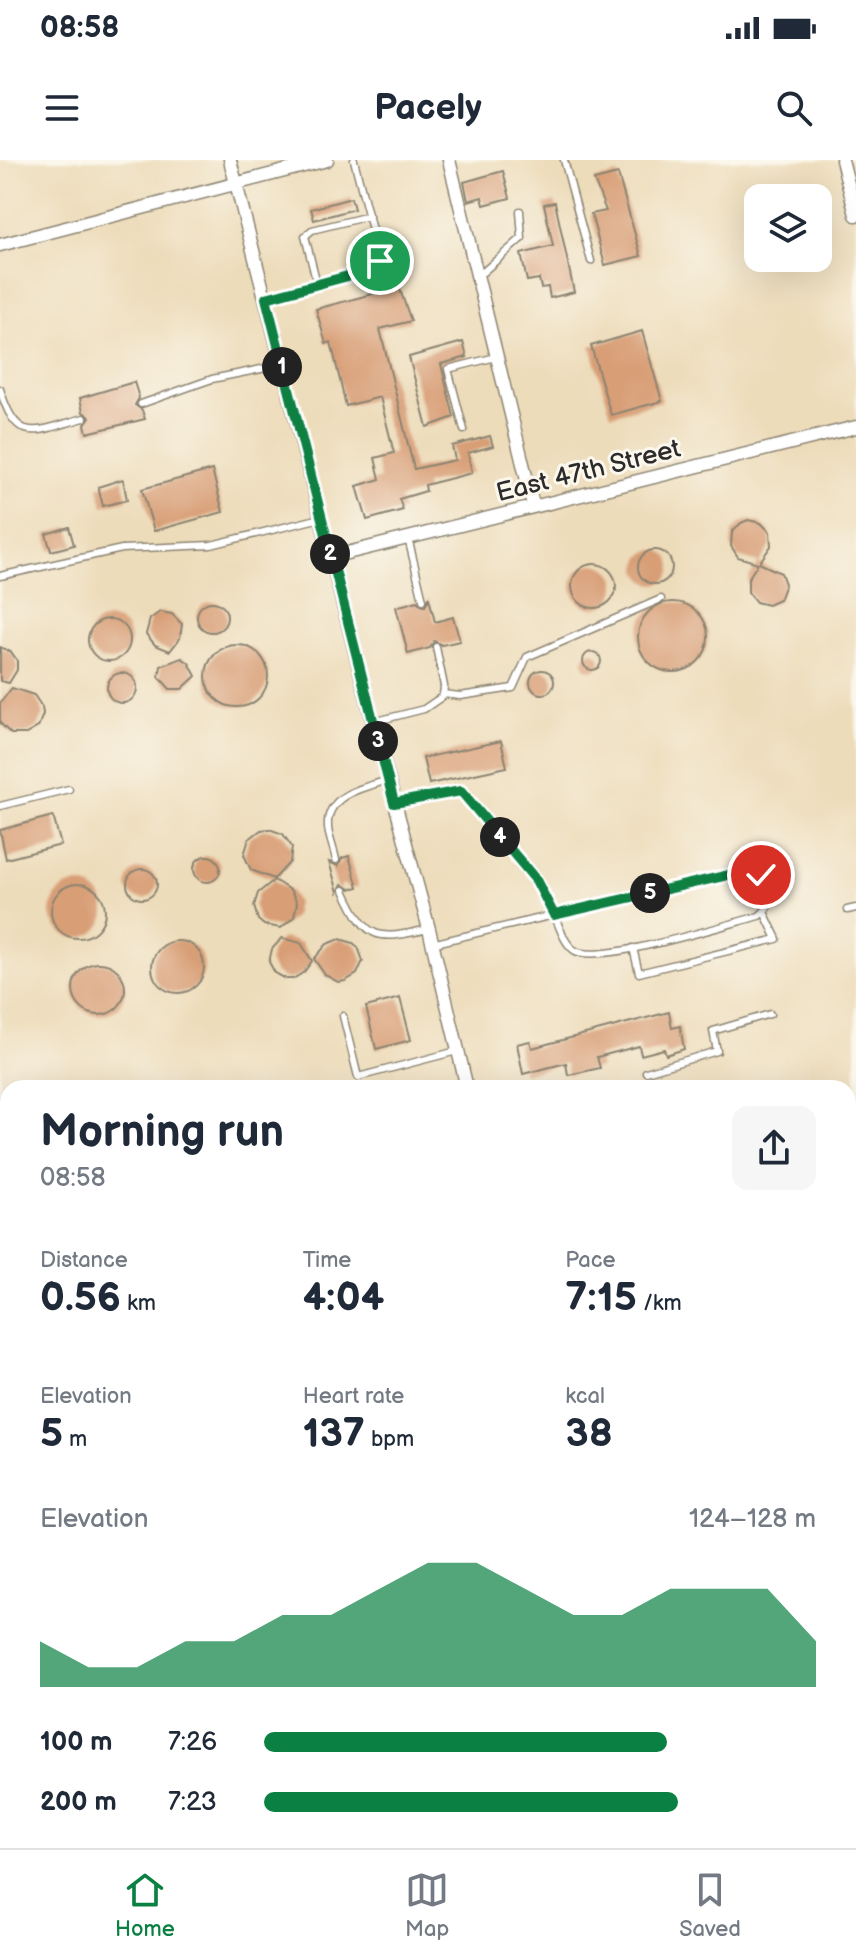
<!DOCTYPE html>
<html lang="en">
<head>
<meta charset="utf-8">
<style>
	:root { --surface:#fff; --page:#f6f6f7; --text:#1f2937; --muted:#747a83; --line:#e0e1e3; --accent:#0b8043 }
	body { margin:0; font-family:"Balsamiq Sans",sans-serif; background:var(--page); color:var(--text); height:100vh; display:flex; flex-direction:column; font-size:30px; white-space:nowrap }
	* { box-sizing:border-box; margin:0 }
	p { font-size:26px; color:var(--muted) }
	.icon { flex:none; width:44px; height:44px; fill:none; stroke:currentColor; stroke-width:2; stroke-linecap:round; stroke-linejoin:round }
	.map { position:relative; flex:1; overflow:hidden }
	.panel { position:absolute; left:0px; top:920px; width:856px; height:768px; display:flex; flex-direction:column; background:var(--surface); border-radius:24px 24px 0 0; box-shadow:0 8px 32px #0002 }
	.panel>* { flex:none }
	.tools { position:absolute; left:744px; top:24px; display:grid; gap:16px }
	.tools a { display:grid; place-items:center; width:88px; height:88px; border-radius:16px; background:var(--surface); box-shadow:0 8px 32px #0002; font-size:40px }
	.pin { position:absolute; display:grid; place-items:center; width:68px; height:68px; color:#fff; margin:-34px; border:4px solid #fff; border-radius:50%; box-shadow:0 2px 8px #0007 }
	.km { position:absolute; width:40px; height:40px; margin:-20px; border-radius:50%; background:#222; color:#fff; font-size:22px; line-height:40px; text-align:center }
	.round { display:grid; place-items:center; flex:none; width:84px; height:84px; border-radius:16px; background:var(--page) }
	.summary { display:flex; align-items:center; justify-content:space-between; height:136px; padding:0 40px }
	h1 { font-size:44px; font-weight:700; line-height:60px }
	.figures { display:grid; grid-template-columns:repeat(3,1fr); gap:12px; height:136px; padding:8px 40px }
	.figures div { display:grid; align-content:center }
	.figures b { font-size:40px; font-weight:700 }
	.figures small { font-size:22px; font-weight:400 }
	.figures p { font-size:22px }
	.chart { height:224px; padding:16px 40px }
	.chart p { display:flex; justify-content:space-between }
	.chart svg { width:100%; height:144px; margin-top:8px; fill:var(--accent); opacity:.7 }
	ul { padding:0 40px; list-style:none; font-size:26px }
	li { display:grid; grid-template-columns:128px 96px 1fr; align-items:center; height:60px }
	li i { height:20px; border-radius:10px; background:var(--accent) }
	.status { display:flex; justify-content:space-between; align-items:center; height:56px; padding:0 40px; background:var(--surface); direction:ltr }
	.status svg { height:22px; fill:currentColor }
	header { display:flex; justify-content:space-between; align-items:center; height:104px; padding:0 40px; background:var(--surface); font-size:36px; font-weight:700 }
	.menu { display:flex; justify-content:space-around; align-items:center; height:112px; border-top:2px solid var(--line); background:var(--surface); font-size:22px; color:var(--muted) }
	.menu a { display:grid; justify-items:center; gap:4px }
	.menu .selected { color:var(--accent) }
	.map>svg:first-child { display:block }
</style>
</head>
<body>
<div class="status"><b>08:58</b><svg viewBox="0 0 49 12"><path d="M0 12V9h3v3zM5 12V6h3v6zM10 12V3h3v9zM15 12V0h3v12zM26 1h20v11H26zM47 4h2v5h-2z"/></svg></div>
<header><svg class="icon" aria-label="menu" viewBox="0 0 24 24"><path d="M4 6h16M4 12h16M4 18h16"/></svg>Pacely<svg class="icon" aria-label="search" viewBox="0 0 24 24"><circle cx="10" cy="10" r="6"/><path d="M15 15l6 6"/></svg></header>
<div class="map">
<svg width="856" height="1688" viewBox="0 0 856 1688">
	<rect width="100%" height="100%" fill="#fbf7ec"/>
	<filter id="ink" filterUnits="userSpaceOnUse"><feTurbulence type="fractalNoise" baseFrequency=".0125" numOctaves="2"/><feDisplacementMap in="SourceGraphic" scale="16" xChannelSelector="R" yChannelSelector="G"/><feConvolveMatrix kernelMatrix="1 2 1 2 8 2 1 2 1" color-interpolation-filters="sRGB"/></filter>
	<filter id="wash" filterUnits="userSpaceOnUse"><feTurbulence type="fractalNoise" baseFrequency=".006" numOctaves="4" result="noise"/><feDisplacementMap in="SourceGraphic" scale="32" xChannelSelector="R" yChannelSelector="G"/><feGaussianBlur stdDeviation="1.8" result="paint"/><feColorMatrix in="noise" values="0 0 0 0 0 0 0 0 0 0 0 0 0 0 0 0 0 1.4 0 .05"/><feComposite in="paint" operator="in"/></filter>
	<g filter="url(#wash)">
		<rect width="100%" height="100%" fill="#eddcba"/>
		<g id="blocks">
			<g fill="#d89e76">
				<path d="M503,11L510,38L484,45L482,37L468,41L464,22Z"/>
				<path d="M618,14L641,96L605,105L591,54L606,51L594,20Z"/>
				<path d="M351,38L354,49L314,60L311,49Z"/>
				<path d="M555,42L574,132L550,138L548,127L541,128L539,119L527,121L521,94L553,86L544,44Z"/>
				<path d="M399,127L411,161L380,169L414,309L455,300L452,286L490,276L493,286L468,293L472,313L425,325L426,331L399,339L403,350L367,360L357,326L380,319L375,298L394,293L380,237L346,246L331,182L326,184L316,149Z"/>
				<path d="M642,171L662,241L611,255L591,186Z"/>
				<path d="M463,182L467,197L441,204L454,257L427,267L409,197Z"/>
				<path d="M134,222L139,238L135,245L142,250L145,259L87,273L85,264L90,257L83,252L80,238Z"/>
				<path d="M212,310L223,352L154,371L142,329Z"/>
				<path d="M123,319L127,340L103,346L98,327Z"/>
				<path d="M748,360L761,363L770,372L771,386L759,403L781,413L785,424L779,440L768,445L756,442L748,432V419L758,403L738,397L731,386L732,372L741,363Z"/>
				<path d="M69,367L74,385L51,391L46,374Z"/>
				<circle cx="655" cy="407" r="17"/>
				<circle cx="594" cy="426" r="22"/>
				<path d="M429,438L435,462L453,457L460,481L442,485L434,481L430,488L408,494L396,447L417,441L421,445L425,446Z"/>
				<circle cx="212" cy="457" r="15"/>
				<circle cx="673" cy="477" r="35"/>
				<path d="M160,452L172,454L182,464L180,478L170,491L155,485L146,474L150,459Z"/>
				<circle cx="109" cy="480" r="21"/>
				<circle cx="237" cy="516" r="31"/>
				<path d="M0,487L11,492L17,500V510L9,523L0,521Z"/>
				<circle cx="592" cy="501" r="9"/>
				<path d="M182,498L189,503L196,516L182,529H170L159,517L161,506Z"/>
				<circle cx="542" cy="522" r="12"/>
				<circle cx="122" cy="528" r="15"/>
				<path d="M12,528L34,535L42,547L43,554L38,567L26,574H11L0,563V543Z"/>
				<path d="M501,581L507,607L429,624L423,598Z"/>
				<path d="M53,656L61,685L6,699L0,670Z"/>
				<path d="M269,669L283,674L292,687L290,702L274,719L251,710L244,695L249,679L261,670Z"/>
				<path d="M349,696L358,727L350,729L342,724L338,732L329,702L338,706L342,698Z"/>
				<circle cx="207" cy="709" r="13"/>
				<circle cx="142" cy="724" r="15"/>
				<path d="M274,720L291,731L297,743L294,757L281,768L264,765L258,760L254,746L258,733Z"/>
				<circle cx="78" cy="751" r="27"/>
				<path d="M282,778L301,783L312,801L304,812L293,819H286L275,813L269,802L272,789Z"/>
				<path d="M340,779L353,783L358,787L363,801L357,814L345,821L338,822L325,815L314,799L327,784Z"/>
				<circle cx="178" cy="807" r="26"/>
				<circle cx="99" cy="829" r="26"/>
				<path d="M400,838L411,880L376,889L366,847Z"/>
				<path d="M669,852L672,868L680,866L684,889L666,895L664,889L641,895L639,886L597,897L600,908L568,915L566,903L523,914L517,884L530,881L532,888Z"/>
			</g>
		</g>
	</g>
	<g filter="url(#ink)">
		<use href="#blocks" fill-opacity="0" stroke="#8c8472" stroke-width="2"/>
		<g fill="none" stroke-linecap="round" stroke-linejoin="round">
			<defs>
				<g id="service">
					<path d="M564,0L591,101"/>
					<path d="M476,114L483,112L522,78L520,51"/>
					<path d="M317,124L305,76L312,70L369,56"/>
					<path d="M266,138L374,109L380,101L354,0"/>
					<path d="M0,229C17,287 36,271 84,258"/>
					<path d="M141,244L212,219L281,205"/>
					<path d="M464,270L448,209L496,197"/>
					<path d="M408,378L423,440"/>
					<path d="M0,416L122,389L211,385L321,358"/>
					<path d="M443,534L460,536L513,528L527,497L661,439"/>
					<path d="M373,562L424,549L443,536L444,526L436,487"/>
					<path d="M394,643L461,631C494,670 530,707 553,753C559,764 563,782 574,790C596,806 728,764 759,756C781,739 770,718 746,711C642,735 537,758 432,784"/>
					<path d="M0,646L69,629"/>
					<path d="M336,700C334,689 329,678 328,668C325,634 365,627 389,620"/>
					<path d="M344,730C368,783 377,780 429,769"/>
					<path d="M847,750L856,748"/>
					<path d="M633,788L639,813L777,779L764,752"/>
					<path d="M343,856L358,917L457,891"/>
					<path d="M646,912L717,891L713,871L770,854"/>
					<path d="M848,1626L856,1624"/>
					<path d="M513,1680L516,1688"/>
					<path d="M566,1682L567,1688"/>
					<path d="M2,1688L34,1680"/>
					<path d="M68,1688L74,1680"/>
					<path d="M416,1688V1680"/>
				</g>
				<g id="minor">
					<path d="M230,0L373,562L429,769L467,928"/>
					<path d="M449,0L533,345"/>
					<path d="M842,0L856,55"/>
					<path d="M0,85L327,0"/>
					<path d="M331,397L856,267"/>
					<path d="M848,1478L856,1476"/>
					<path d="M651,1680L653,1688"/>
				</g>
			</defs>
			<use href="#service" stroke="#8c8472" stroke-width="9"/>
			<use href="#minor" stroke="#8c8472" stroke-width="15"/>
			<use href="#service" stroke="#fff" stroke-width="6"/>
			<use href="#minor" stroke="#fff" stroke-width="12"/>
		</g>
	</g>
	<g fill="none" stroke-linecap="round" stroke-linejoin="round" filter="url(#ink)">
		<defs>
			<path id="route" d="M380,101L374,109L266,138L394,643L461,631L536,720L554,755L746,711L761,715"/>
		</defs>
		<use href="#route" stroke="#fff" stroke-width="16"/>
		<use href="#route" stroke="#0b8043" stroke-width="10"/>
	</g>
	<g text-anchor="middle" stroke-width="6" stroke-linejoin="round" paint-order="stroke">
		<g font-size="26" fill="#2b2b2b" stroke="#fbf7ec">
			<text transform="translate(588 310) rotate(-14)" y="9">East 47th Street</text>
		</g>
	</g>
</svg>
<div class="tools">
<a><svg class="icon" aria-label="layers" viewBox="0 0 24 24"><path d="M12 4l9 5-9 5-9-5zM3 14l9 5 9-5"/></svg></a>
</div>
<div class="pin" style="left:380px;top:101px;background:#1e9e55"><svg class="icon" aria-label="arrive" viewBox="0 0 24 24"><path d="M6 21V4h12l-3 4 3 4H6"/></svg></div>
<div class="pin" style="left:761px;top:715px;background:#d93025"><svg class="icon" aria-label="check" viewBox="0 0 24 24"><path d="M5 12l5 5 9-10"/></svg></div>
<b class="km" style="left:282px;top:207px">1</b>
<b class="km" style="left:330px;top:394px">2</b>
<b class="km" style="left:378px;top:581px">3</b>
<b class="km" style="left:500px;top:677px">4</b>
<b class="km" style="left:650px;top:733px">5</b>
<section class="panel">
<div class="summary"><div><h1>Morning run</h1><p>08:58</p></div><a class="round"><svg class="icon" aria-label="share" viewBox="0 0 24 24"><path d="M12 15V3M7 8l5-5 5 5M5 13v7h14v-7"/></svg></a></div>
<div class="figures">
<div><p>Distance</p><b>0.56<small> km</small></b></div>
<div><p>Time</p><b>4:04</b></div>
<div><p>Pace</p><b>7:15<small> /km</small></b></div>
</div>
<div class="figures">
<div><p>Elevation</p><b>5<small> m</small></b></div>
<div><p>Heart rate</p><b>137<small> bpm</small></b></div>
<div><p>kcal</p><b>38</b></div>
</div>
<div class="chart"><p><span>Elevation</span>124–128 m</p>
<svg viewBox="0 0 160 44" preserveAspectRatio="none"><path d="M0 44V30L10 38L20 38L30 30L40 30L50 22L60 22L70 14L80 6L90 6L100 14L110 22L120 22L130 14L140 14L150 14L160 30V44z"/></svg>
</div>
<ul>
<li><b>100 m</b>7:26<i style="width:73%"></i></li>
<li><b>200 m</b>7:23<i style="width:75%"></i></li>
</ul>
</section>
</div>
<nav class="menu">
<a class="selected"><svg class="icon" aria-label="home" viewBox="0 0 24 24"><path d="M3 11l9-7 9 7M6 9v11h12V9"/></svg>Home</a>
<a><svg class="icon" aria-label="map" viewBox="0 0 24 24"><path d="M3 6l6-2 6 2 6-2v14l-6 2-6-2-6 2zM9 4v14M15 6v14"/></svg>Map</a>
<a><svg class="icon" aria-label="saved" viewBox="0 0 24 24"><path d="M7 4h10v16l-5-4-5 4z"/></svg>Saved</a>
</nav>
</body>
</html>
